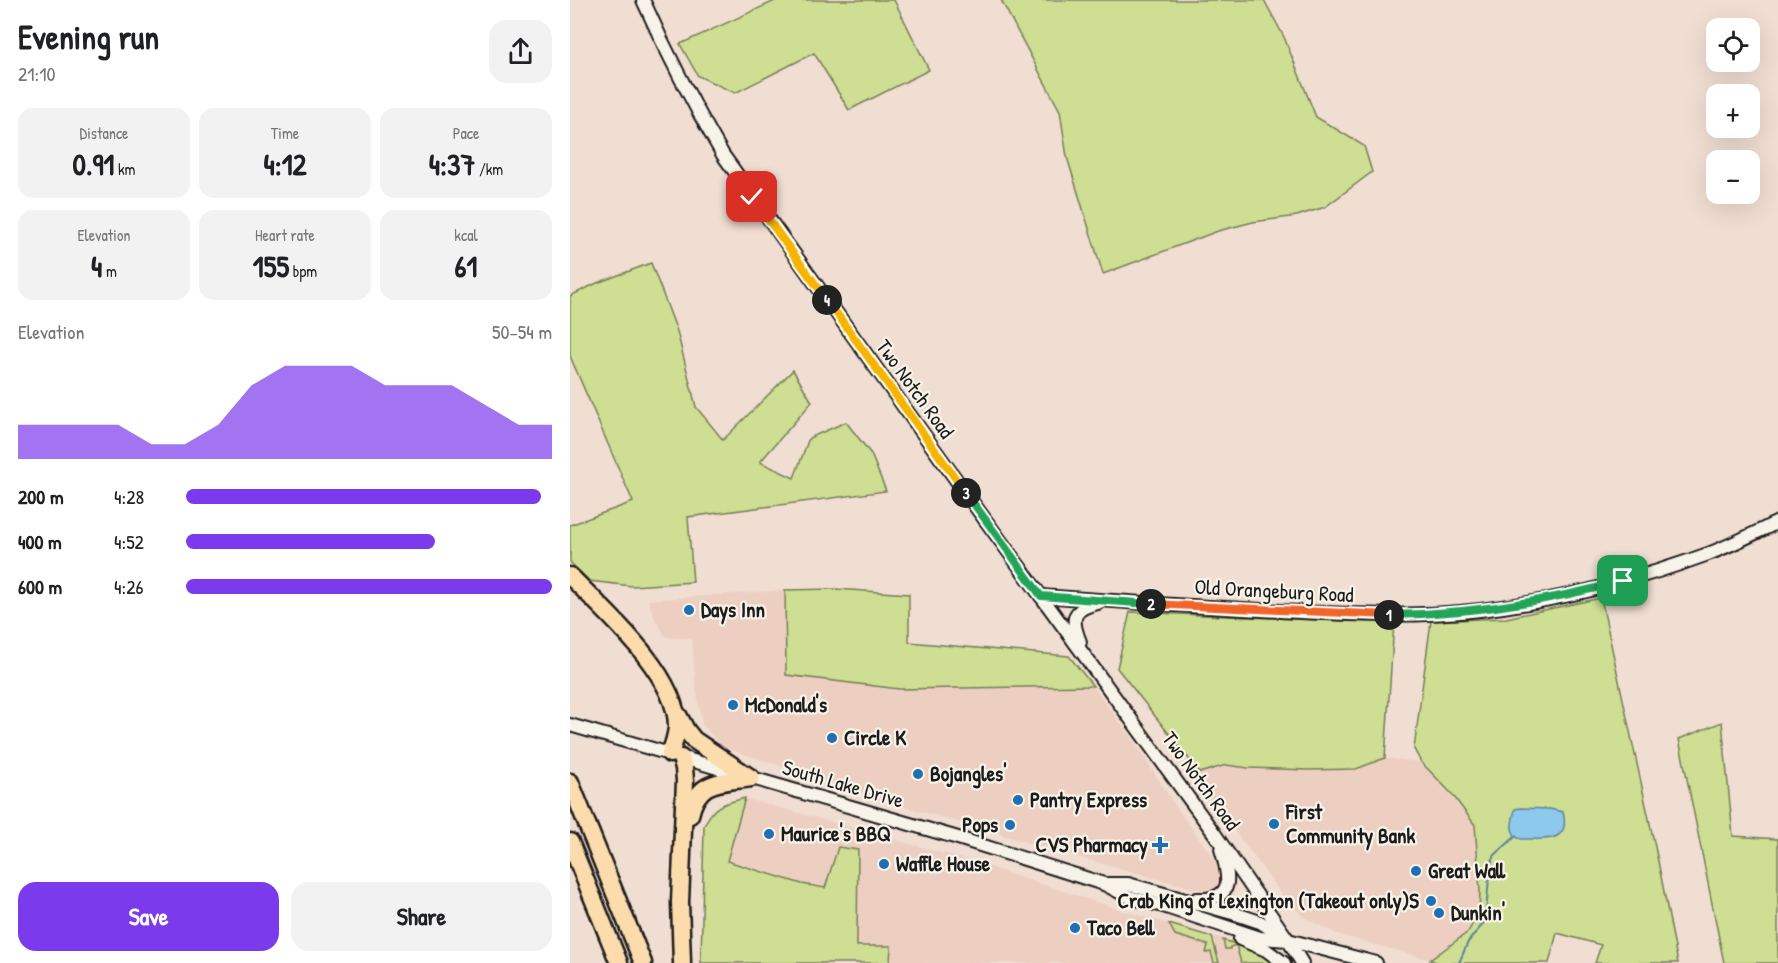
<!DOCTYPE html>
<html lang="en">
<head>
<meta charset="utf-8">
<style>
	:root { --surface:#fff; --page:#f2f2f2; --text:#202124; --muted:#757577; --accent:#7c3aed }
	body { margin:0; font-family:"Patrick Hand",sans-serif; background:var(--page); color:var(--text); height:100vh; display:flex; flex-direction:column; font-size:22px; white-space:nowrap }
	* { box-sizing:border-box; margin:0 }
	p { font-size:20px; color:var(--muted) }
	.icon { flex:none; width:33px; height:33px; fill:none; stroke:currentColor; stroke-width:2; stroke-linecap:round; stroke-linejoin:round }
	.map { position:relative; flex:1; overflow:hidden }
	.panel { display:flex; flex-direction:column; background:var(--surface); width:570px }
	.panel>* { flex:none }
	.controls { position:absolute; left:1136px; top:18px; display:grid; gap:12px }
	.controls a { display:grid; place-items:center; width:54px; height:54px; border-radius:12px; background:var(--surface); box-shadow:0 6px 24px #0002; font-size:30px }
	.pin { position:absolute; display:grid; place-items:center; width:51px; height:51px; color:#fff; margin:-26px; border-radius:12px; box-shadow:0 3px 9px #0006 }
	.km { position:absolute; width:30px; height:30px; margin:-15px; border-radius:50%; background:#222; color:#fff; font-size:16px; line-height:30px; text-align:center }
	.round { display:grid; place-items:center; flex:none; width:63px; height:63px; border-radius:18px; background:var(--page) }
	.overview { display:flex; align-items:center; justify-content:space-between; height:102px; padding:0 18px }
	h1 { font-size:33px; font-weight:700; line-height:45px }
	.metrics { display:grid; grid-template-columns:repeat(3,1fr); gap:9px; height:102px; padding:6px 18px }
	.metrics div { display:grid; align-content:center; border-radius:15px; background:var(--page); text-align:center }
	.metrics b { font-size:30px; font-weight:700 }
	.metrics small { font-size:16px; font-weight:400 }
	.metrics p { font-size:16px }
	.chart { height:168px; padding:12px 18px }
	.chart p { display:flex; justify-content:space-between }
	.chart svg { width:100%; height:108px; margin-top:6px; fill:var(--accent); opacity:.7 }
	.primary-button { display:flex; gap:12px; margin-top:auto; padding:12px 18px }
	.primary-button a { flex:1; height:69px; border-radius:18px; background:var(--accent); color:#fff; font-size:24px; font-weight:700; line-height:69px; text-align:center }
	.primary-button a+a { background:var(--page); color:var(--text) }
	ul { padding:0 18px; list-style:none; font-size:20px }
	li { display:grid; grid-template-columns:96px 72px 1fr; align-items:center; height:45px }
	li i { height:15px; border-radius:8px; background:var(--accent) }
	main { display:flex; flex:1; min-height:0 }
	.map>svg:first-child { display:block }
</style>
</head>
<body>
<main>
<section class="panel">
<div class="overview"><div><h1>Evening run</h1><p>21:10</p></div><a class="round"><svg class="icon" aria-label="share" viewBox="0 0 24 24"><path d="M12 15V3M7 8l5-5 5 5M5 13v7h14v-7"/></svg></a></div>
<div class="metrics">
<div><p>Distance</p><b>0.91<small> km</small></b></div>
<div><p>Time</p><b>4:12</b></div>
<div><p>Pace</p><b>4:37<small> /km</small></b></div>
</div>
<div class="metrics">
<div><p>Elevation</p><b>4<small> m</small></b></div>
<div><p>Heart rate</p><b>155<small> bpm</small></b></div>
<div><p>kcal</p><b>61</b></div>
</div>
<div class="chart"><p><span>Elevation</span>50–54 m</p>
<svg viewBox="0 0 160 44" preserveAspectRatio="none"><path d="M0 44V30L10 30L20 30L30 30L40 38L50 38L60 30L70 14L80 6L90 6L100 6L110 14L120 14L130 14L140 22L150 30L160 30V44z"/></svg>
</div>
<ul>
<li><b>200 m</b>4:28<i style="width:97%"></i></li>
<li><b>400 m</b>4:52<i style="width:68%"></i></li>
<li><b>600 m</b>4:26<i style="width:100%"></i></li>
</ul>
<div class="primary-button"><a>Save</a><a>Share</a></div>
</section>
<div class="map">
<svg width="1208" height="963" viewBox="0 0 1208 963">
	<rect width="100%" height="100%" fill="#f1ded2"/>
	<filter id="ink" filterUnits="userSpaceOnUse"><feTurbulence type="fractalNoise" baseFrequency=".0167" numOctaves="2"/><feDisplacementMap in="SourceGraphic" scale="12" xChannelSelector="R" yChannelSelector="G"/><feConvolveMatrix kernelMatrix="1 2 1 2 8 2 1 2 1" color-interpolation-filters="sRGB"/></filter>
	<g filter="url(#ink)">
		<g fill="#edcfc2">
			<path d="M215,590L216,674L329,689L523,686L560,735L609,811L651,868L652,878L648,886L640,891L625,889L515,859L329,805L152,747L132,724L125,681L122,639L96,637L85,619L78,600Z"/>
			<path d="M815,758L851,762L882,794L905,825L910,890L909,912L898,932L860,960L767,934L735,918L716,900L655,818L624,779L630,773L656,765L678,768L738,770L786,769Z"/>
			<path d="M175,798L402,861L554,911L672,944L693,954L705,963H320V946H287L268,847L255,888L232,884L157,861Z"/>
		</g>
		<g fill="#cede92" stroke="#757d57" stroke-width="1.5">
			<path d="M207,0H324L359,70L279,110L244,53L165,93L128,76L110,44Z"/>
			<path d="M431,0H694L714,37L746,117L794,146L802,172L755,207L727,216L683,222L648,231L533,274L497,157L490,111Z"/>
			<path d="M81,263L107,331L126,407L153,440L223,370L242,402L190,462L224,478L239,438L276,422L301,454L316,491L118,517L123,582L62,586L19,581L0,562V525L63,502L0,356V296L27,283Z"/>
			<path d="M265,589L339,594V642L499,656L523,686L329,689L216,675L215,590Z"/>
			<path d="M1031,598L1087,856L1108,963H1025L1031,945L987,933L979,963H869L860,960L898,932L909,912L910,890L905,825L882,794L851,762L844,749L861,621L936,618Z"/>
			<path d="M560,612L824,623L815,758L786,769L738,770L678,768L656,765L630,773L547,668Z"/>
			<path d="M1152,722L1163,836L1208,839V963H1154L1109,739Z"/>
			<path d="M175,798L157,861L232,884L255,888L268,847L288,850L287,946H321L320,963H131L134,826C144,804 153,804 175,798Z"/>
			<path d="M599,924L642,937L649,963H644L641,952L636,953L638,945L605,935Z"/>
			<path d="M653,940L685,950L705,963H671L666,945L660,947V949H655Z"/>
		</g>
		<path fill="#8dc9ed" stroke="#608499" stroke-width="1.5" d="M951,808L980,809L993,812C1000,839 981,840 961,839C957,839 950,840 946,837C945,836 942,830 942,829C941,823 944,815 945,809Z"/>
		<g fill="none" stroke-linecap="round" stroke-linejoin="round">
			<path stroke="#608499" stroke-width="2" d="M889,963L898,942L913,924L916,914L920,865L925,855L946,836"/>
			<defs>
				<g id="secondary">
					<path d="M73,0C97,54 123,104 153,155L400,499L644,833L718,940L732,963"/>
					<path d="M471,596C551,602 631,607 711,611C777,614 843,618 910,610C988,601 1064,581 1138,554C1162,545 1185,533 1208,522"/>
					<path d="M510,642C501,619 501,609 528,603"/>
					<path d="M0,725L388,838L534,884L559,897L593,906L690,938L718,940L806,963"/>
					<path d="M538,884H558L666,914L690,922L712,936"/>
					<path d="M627,899C666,901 659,875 651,849"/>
					<path d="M670,939L696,950L714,963"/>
				</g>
				<g id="highway">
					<path d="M0,576C34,610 109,676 107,728C106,737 103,746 100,754"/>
					<path d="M108,715L116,730L124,740L181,778"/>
					<path d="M111,758L114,768L115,781L110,902L112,963"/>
					<path d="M0,782L73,963"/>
					<path d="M120,815C128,779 149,783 181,778"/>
					<path d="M0,842L49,963"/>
				</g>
			</defs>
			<use href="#secondary" stroke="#1c1c1c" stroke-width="16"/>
			<use href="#highway" stroke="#1c1c1c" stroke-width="21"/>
			<use href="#secondary" stroke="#f7f3e8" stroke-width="12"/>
			<use href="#highway" stroke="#fcdcac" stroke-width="16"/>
		</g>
	</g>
	<g fill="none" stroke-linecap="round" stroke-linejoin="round" filter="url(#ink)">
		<defs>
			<path id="split-1" d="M819,615C899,614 976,602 1053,581"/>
			<path id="split-2" d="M581,604L819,615"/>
			<path id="split-3" d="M396,493L471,596L581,604"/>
			<path id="split-4" d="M257,300L396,493"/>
			<path id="split-5" d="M182,197L257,300"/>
		</defs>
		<use href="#split-1" stroke="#fff" stroke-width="12"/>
		<use href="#split-2" stroke="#fff" stroke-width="12"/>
		<use href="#split-3" stroke="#fff" stroke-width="12"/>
		<use href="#split-4" stroke="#fff" stroke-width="12"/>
		<use href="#split-5" stroke="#fff" stroke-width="12"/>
		<use href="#split-1" stroke="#22a559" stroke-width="8"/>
		<use href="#split-2" stroke="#f0652b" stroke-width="8"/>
		<use href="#split-3" stroke="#22a559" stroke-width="8"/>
		<use href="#split-4" stroke="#f5b400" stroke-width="8"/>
		<use href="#split-5" stroke="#f5b400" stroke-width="8"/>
	</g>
	<g fill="#1f6fb2" stroke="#f7f3e8" stroke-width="2">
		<circle cx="119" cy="610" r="6"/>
		<circle cx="163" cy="705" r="6"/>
		<circle cx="262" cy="738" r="6"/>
		<circle cx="348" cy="774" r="6"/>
		<circle cx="448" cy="800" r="6"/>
		<circle cx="704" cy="824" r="6"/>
		<circle cx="440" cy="825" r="6"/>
		<circle cx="199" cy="834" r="6"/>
		<path d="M587 836h6v6h6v6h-6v6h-6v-6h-6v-6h6z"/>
		<circle cx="314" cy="864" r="6"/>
		<circle cx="846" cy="871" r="6"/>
		<circle cx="861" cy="901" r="6"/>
		<circle cx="869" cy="913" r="6"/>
		<circle cx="505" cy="928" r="6"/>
	</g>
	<g text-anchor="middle" stroke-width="4.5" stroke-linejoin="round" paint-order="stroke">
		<g font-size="21" fill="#1c1c1c" stroke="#f7f3e8">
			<text transform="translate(345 389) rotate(54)" y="7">Two Notch Road</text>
			<text transform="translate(704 591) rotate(3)" y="7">Old Orangeburg Road</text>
			<text transform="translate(631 781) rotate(54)" y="7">Two Notch Road</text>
			<text transform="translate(273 784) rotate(16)" y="7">South Lake Drive</text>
		</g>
		<g font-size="21" font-weight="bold" fill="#1c1c1c" stroke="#f7f3e8" text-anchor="start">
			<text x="131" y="617">Days Inn</text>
			<text x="175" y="712">McDonald's</text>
			<text x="274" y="745">Circle K</text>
			<text x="360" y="781">Bojangles'</text>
			<text x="460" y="807">Pantry Express</text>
			<text x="716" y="819">First<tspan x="716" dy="24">Community Bank</tspan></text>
			<text x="428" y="832" text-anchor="end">Pops</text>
			<text x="211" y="841">Maurice's BBQ</text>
			<text x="578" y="852" text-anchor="end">CVS Pharmacy</text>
			<text x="326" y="871">Waffle House</text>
			<text x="858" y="878">Great Wall</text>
			<text x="849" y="908" text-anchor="end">Crab King of Lexington (Takeout only)S</text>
			<text x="881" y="920">Dunkin'</text>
			<text x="517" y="935">Taco Bell</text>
		</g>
	</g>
</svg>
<div class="controls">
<a><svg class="icon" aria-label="locate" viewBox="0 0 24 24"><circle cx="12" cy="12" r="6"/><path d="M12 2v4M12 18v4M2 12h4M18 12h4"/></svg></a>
<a>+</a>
<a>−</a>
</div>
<div class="pin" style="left:1053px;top:581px;background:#1e9e55"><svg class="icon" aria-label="arrive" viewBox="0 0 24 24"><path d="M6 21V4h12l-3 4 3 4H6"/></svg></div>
<div class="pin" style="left:182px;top:197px;background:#d93025"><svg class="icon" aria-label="check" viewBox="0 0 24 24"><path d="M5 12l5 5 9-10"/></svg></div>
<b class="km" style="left:819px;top:615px">1</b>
<b class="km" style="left:581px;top:604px">2</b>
<b class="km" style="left:396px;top:493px">3</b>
<b class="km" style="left:257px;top:300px">4</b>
</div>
</main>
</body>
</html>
